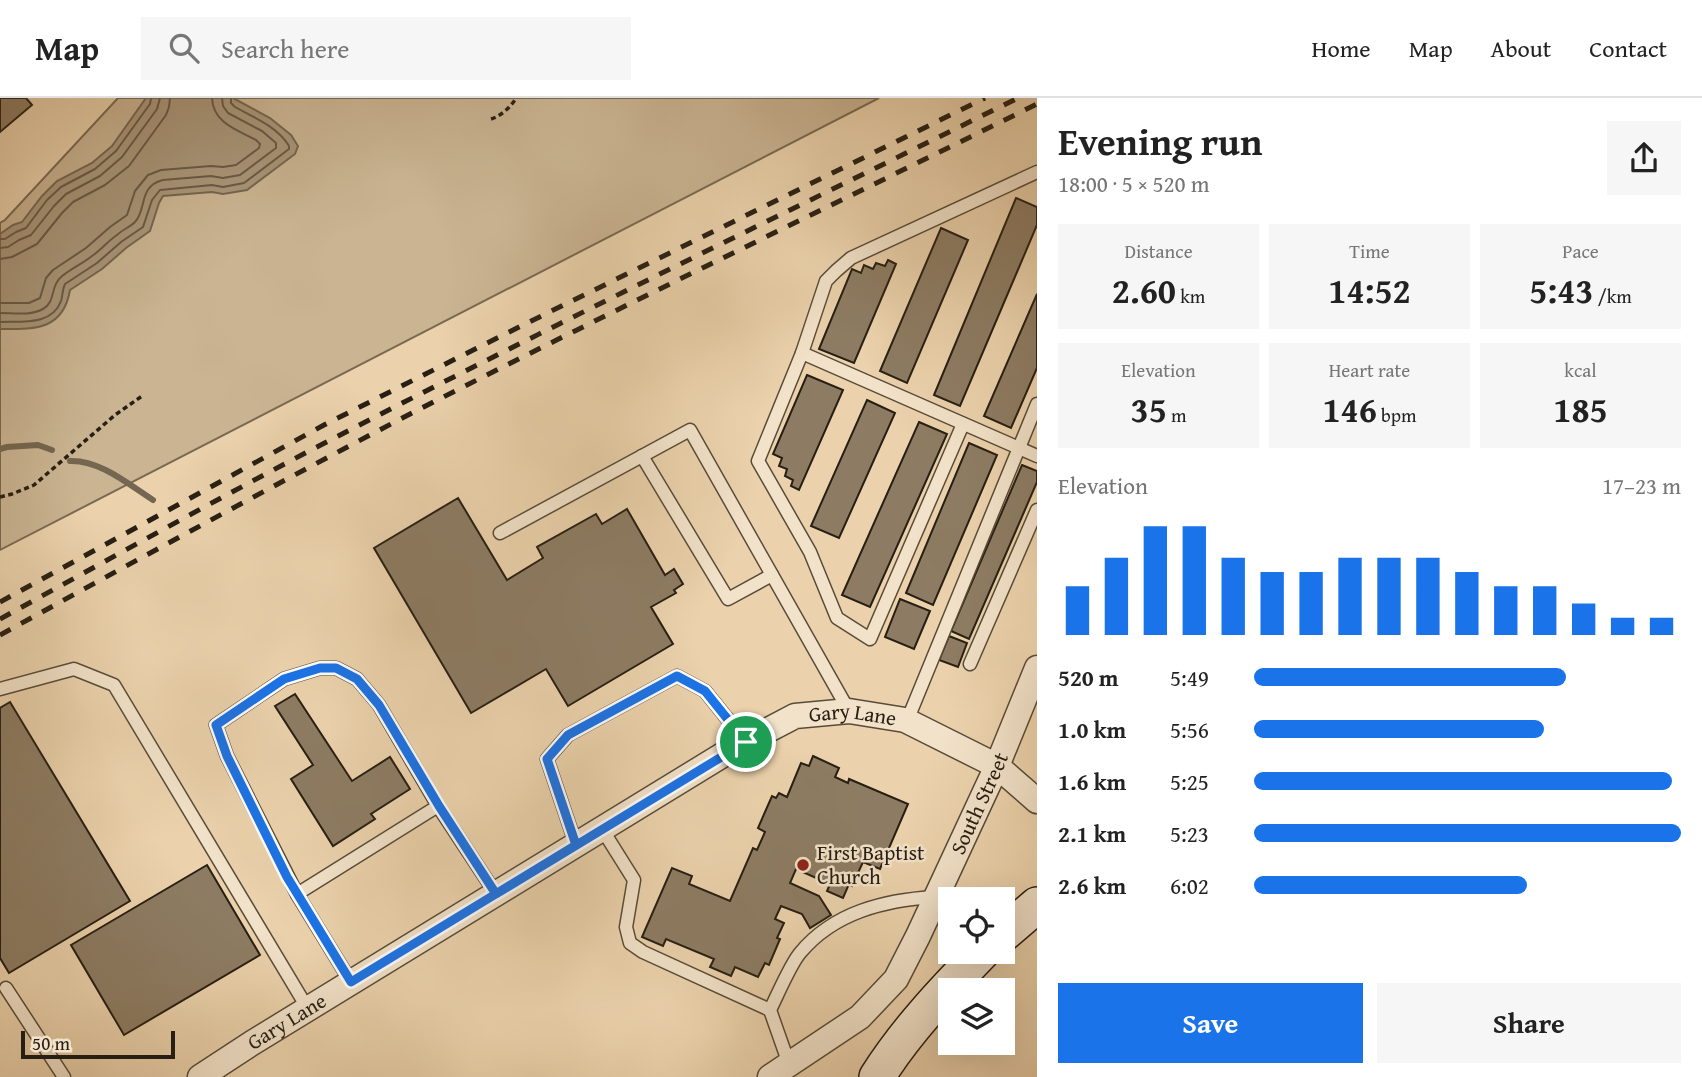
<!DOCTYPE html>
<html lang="en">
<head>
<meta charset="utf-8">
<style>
	:root { --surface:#fff; --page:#f6f6f6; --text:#222; --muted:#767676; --line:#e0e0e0; --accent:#1a73e8 }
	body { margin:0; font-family:"Gentium Book Plus",serif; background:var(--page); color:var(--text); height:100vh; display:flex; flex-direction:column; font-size:26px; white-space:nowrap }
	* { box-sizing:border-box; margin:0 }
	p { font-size:23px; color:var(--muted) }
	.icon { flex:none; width:38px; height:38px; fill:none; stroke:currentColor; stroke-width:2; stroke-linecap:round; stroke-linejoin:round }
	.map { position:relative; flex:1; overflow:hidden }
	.sheet { display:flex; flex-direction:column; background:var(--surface); width:665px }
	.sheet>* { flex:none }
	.fabs { position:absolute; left:938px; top:789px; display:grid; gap:14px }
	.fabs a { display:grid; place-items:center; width:77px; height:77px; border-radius:0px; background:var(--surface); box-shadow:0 7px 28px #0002; font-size:35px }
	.scale { position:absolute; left:21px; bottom:18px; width:154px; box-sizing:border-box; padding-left:7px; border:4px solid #271f13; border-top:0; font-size:19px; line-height:24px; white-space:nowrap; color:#271f13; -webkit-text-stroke:5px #f2e2c9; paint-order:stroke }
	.pin { position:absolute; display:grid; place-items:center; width:60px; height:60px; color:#fff; margin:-30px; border:4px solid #fff; border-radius:50%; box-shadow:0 2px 7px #0007 }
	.round { display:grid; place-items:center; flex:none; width:74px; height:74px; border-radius:0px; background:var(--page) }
	.head { display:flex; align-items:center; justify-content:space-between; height:119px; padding:0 21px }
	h1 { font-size:38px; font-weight:800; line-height:52px }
	.stats { display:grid; grid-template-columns:repeat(3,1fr); gap:10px; height:119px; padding:7px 21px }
	.stats div { display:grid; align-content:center; border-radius:0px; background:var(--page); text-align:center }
	.stats b { font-size:35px; font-weight:800 }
	.stats small { font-size:19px; font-weight:400 }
	.stats p { font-size:19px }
	.chart { height:196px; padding:14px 21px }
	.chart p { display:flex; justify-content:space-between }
	.chart svg { width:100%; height:126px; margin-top:7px; stroke:var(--accent); stroke-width:6 }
	.button { display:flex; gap:14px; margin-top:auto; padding:14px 21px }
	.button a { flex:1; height:80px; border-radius:0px; background:var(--accent); color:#fff; font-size:28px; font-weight:800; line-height:80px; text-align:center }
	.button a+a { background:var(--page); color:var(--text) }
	ul { padding:0 21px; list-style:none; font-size:23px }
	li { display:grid; grid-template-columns:112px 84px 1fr; align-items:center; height:52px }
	li i { height:18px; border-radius:9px; background:var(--accent) }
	header { display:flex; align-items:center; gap:42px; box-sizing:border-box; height:98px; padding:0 35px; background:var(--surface); border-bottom:2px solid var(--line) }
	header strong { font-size:33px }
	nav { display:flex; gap:38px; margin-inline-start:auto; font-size:24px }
	.search { width:490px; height:63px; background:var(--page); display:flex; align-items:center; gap:18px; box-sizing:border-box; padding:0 24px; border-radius:0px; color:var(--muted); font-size:26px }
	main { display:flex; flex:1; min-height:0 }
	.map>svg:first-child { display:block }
</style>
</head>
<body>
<header>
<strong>Map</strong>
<div class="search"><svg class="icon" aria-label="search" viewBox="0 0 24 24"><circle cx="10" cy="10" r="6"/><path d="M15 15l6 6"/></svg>Search here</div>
<nav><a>Home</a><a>Map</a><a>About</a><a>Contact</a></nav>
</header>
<main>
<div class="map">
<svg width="1037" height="979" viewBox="0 0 1037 979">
	<rect width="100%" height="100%" fill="#ebd2ac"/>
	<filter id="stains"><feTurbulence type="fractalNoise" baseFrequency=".00286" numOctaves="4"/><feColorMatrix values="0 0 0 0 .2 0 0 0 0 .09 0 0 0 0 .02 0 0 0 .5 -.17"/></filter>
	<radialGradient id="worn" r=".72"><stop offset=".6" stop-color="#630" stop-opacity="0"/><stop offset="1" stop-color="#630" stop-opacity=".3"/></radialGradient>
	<path fill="#cab492" stroke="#786a52" stroke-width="2" d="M118,0H879L0,452V125L5,122Z"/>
	<path fill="#a89578" stroke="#746650" stroke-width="2" d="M146,0H233L270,20L291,37L298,48L295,56L247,92L223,96L212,94L163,98L159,105L150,133L126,150L102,171L70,192C63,233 34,231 0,231V136L13,127L22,124L42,98L57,83L92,65L112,48Z"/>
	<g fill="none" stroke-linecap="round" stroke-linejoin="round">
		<g stroke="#685a46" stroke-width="2">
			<path d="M0,141H5L16,134L26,130L47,102L61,89L95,71L116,53L150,6L151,0"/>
			<path d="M0,150L8,149L19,142L31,137L54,108L66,96L100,78L122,59L157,11L160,0"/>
			<path d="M0,161L12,159L37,146L62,115L73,104L105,87L129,68L166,17L169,9L170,0"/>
			<path d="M0,205H29L40,200L46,180L53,172L86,150L110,129L127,117L135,93L148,77L161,72L211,68L223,69L236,67L259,50L260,46L256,42C237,32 213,25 212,0"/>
			<path d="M0,215C14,215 30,218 43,211C56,204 50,188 61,179C70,171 82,166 92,158C101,152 108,143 117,137C122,132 130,129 135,124C147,112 138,88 163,82L211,78L223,80L240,77L276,50V45L262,33L228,15L223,8L222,0"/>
			<path d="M0,224C21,223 52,228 61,203C63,197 62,192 65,186L97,165L121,144L143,129L152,102L160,92L212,87L223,89L244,85L289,51V48C278,29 253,19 235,9L231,5V0"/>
		</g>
		<g stroke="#746650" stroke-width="6">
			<path d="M0,351L7,349L38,347L52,352"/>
			<path d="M70,363C100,362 128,386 153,402"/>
		</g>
	</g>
	<g fill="#8d7c63" stroke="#271f13" stroke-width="2">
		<path d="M0,0H26L32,7L0,34Z"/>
		<path d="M1016,100L1037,109V127L960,308L934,297Z"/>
		<path d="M941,130L968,142L907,285L880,273Z"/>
		<path d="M888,162L896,166L854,265L819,251L852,171L861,175L864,167L873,171L876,165L885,168Z"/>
		<path d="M1037,196V270L1011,330L984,318Z"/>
		<path d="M807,277L843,292L799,392L791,388L793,382L785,378L787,371L779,368L782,360L773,356Z"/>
		<path d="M867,302L895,315L839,440L811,428Z"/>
		<path d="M919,324L947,336L870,509L842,497Z"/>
		<path d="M969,345L997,357L933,507L906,495Z"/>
		<path d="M1022,367L1037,373V384L969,541L951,533Z"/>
		<path d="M458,400L507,482L543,460L537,449L596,416L602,426L627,411L665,477L674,471L683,486L674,492L676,495L651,509L673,546L568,608L546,571L471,615L374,450Z"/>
		<path d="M900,501L930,513L914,551L885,539Z"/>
		<path d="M949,538L967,545L958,569L939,562Z"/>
		<path d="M295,596L352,683L390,659L410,691L371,716L375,721L333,748L291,681L313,667L275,608Z"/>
		<path d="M10,604L130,803L9,875L0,860V610Z"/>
		<path d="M813,658L839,670L835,679L848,685L849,681L908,706L880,771L863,764L852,788L849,786L843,800L827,793L830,786L796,771L790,785L819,798L831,817L810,830L802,816L781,808L775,821L784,825L777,840L780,841L769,867L765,865L758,879L735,869L731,878L710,869L714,861L666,841L663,848L642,839L672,770L692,778L689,786L730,803L753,750L757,752L765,734L758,730L772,698L776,700L779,695L787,699L801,665L809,668Z"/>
		<path d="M207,767L260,857L124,937L71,847Z"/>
	</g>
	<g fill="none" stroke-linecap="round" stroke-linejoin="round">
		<defs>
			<g id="lane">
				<path d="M802,255L1037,358"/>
				<path d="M963,326L870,541L837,520L810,454L758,363L802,255L826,183L836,173L851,160L1037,74"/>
				<path d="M642,358L728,501L772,477"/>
				<path d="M500,435L690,332L849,613"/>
				<path d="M970,566L1037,412"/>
				<path d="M0,591L74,571L114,587L308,911"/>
				<path d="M907,623L1037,306"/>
				<path d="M602,731L634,782L626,829L630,845L643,854L770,912"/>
				<path d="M576,747L547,661L568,637L677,578L705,593L746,644"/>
				<path d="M297,796L227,658L216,627L284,581L320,570H336L357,581L379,607L438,708"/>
				<path d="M351,884L297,796L438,708L496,796"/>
				<path d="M6,890L64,979"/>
				<path d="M789,966L770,912C778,896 790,867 800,855C834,814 885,802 935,799"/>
			</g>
			<g id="street">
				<path id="s1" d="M200,979L252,945L734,650L795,618L849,613L905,622L997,668L1037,703"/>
				<path id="s2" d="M770,979L860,919L896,881L918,838L997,668L1037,570"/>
			</g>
			<g id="secondary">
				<path d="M1003,836L1037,807"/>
				<path d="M877,979C906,933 944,893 982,854"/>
			</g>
		</defs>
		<use href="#lane" stroke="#584c39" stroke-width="15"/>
		<use href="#street" stroke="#584c39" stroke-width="27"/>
		<use href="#secondary" stroke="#271f13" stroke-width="38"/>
		<g stroke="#271f13" stroke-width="3.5" stroke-dasharray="5 3.5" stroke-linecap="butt">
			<path d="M491,21C501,18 511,9 516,0"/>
			<path d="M0,399L12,396L34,387L115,317L142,298"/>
		</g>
		<use href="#lane" stroke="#f2e2c9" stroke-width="12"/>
		<use href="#street" stroke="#f2e2c9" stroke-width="24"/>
		<use href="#secondary" stroke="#f2e2c9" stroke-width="35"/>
		<g stroke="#271f13" stroke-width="5" stroke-dasharray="12 12" stroke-linecap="butt">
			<path d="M0,504L324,327L523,227L985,0"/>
			<path d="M0,521C104,464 208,406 313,351C546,230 783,116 1018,0"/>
			<path d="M0,537C137,462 274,387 412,315C619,209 829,109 1037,6"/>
		</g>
	</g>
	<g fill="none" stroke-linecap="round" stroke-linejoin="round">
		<defs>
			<path id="route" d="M746,644L496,796L439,708L379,607L357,581L336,570H320L284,581L216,627L227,658L287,779L351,884L476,808L576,747L547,661L568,637L677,578L705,593L746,644"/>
		</defs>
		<use href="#route" stroke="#fff" stroke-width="14"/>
		<use href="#route" stroke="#1a73e8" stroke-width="9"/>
	</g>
	<circle fill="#8f2418" stroke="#f2e2c9" stroke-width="2.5" cx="803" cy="767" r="7"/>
	<g text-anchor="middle" stroke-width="5" stroke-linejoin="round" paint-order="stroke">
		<g font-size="21" fill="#271f13" stroke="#f2e2c9">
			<text dy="7" stroke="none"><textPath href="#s1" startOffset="754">Gary Lane</textPath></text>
			<text dy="7" stroke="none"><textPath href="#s2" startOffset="355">South Street</textPath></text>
			<text dy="7" stroke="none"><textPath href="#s1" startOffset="103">Gary Lane</textPath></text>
		</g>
		<g font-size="21" fill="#271f13" stroke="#f2e2c9" text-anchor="start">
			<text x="817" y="762">First Baptist<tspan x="817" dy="24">Church</tspan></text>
		</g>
	</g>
	<rect width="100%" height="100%" filter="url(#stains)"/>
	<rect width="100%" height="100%" fill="url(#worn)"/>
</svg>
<div class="fabs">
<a><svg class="icon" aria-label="locate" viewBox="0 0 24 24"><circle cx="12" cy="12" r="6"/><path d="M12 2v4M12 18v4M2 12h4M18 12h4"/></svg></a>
<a><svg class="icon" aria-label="layers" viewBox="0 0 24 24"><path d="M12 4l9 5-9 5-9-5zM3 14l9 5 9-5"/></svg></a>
</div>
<div class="scale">50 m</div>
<div class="pin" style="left:746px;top:644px;background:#1e9e55"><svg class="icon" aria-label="arrive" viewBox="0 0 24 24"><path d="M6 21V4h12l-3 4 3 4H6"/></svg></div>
</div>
<section class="sheet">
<div class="head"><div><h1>Evening run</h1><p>18:00 · 5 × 520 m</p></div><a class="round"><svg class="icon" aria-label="share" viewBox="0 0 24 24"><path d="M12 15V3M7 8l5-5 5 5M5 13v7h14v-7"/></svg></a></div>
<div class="stats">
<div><p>Distance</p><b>2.60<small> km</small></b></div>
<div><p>Time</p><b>14:52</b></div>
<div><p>Pace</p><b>5:43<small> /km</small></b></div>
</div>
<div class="stats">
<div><p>Elevation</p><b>35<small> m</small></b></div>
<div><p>Heart rate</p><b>146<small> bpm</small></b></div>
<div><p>kcal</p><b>185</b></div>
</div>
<div class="chart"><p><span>Elevation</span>17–23 m</p>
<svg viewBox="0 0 160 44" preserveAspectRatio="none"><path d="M5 44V27M15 44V17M25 44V6M35 44V6M45 44V17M55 44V22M65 44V22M75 44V17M85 44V17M95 44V17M105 44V22M115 44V27M125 44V27M135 44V33M145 44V38M155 44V38"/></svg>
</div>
<ul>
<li><b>520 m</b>5:49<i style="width:73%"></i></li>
<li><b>1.0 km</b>5:56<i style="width:68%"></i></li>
<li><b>1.6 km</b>5:25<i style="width:98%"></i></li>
<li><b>2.1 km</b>5:23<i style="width:100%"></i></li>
<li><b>2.6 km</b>6:02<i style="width:64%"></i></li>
</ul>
<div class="button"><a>Save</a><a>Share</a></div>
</section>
</main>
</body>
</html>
